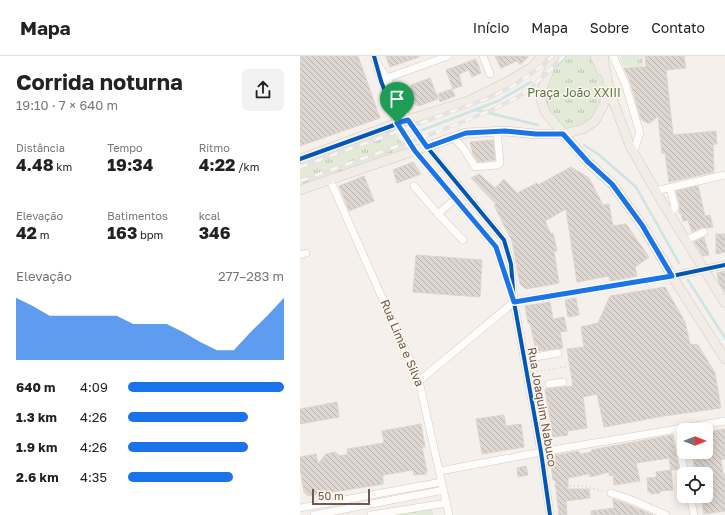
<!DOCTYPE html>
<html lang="pt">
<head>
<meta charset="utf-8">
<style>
	:root { --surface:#fff; --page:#f2f2f2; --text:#222; --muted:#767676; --line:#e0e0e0; --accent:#1a73e8 }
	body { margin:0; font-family:"Golos Text",sans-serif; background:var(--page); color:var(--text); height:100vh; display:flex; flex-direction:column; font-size:15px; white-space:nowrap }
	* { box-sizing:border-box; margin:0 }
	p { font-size:13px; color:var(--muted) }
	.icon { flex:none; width:22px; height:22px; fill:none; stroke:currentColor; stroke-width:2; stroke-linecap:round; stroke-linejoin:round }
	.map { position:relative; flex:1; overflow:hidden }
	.sheet { display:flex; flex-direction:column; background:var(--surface); width:300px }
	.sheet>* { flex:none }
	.needle { width:26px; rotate:90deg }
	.tools { position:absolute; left:377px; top:367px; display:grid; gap:8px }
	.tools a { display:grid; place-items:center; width:36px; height:36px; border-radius:6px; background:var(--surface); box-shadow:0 2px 10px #0003; font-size:20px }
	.scale { position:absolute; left:12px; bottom:10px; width:58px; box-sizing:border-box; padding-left:4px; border:2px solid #70594f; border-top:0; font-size:11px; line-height:14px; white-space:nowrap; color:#70594f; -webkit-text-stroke:3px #fdf6ed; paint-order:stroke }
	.pin { position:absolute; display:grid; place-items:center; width:34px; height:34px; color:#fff; margin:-41px -17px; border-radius:50% 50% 50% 0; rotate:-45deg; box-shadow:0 0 4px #0007 }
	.pin .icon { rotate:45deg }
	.round { display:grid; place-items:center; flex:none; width:42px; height:42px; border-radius:6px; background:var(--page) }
	.summary { display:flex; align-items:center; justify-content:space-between; height:68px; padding:0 16px }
	h1 { font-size:22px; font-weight:700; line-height:30px }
	.figures { display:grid; grid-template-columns:repeat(3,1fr); gap:6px; height:68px; padding:4px 16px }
	.figures div { display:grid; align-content:center }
	.figures b { font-size:17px; font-weight:700 }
	.figures small { font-size:11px; font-weight:400 }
	.figures p { font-size:11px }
	.chart { height:112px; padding:8px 16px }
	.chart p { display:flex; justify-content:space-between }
	.chart svg { width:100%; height:72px; margin-top:4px; fill:var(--accent); opacity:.7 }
	ul { padding:0 16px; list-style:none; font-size:13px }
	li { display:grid; grid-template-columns:64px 48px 1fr; align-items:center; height:30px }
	li i { height:10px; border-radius:5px; background:var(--accent) }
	header { display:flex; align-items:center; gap:24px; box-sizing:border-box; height:56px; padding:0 20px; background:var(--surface); border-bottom:1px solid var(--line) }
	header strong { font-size:19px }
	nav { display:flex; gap:22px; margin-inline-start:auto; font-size:14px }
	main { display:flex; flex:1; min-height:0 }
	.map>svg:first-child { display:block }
</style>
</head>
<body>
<header>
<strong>Mapa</strong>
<nav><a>Início</a><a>Mapa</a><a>Sobre</a><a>Contato</a></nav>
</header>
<main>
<section class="sheet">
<div class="summary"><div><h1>Corrida noturna</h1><p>19:10 · 7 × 640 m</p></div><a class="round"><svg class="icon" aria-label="share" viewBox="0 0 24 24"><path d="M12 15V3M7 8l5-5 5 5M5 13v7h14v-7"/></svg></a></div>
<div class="figures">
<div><p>Distância</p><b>4.48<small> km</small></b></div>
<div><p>Tempo</p><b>19:34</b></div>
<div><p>Ritmo</p><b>4:22<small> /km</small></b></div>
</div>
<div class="figures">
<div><p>Elevação</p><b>42<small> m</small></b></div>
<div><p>Batimentos</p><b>163<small> bpm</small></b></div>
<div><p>kcal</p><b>346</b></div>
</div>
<div class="chart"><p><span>Elevação</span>277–283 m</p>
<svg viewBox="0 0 160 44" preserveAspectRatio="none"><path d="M0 44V6L10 11L20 17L30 17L40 17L50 17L60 17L70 22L80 22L90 22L100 27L110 33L120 38L130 38L140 27L150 17L160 6V44z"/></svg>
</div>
<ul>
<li><b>640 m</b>4:09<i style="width:100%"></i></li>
<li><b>1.3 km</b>4:26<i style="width:77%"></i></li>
<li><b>1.9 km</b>4:26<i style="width:77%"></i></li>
<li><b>2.6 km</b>4:35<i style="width:67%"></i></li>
</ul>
</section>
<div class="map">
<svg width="425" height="459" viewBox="0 0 425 459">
	<defs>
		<pattern id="grass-tufts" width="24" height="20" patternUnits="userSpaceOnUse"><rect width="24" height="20" fill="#e3ead7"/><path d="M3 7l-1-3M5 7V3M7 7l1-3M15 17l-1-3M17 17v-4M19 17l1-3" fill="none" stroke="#bcc1b1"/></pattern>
		<pattern id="building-back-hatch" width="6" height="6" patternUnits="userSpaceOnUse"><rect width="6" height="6" fill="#ded6d1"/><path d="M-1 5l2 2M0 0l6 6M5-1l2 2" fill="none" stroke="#b8b1ac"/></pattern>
	</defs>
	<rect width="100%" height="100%" fill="#f5f0eb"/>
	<g fill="url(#grass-tufts)">
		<path d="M266,0H295L309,33L295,65L263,78L245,56L243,31L249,16L257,10Z"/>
		<path d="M319,0H343V11L323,10Z"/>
		<path d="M93,74L107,94L0,130V109Z"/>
		<path d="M132,452L133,459H92Z"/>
	</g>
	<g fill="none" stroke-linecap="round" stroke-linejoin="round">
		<g stroke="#cee3e4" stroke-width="2.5">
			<path d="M257,10L266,0"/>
			<path d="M177,54L238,69"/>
			<path d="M120,75L198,45L231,26"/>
			<path d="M284,89L298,98L336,131L379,207"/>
			<path d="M388,224L425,282"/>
		</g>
	</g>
	<g fill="url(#building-back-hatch)" stroke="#ddd4ce">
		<path d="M0,0H58L80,62L0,90Z"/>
		<path d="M86,0H119V1L90,11Z"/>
		<path d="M195,0H229L220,9L217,5L201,12Z"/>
		<path d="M345,0H384L386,12L366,14L373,79L416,75L417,88H413L414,116L369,126L365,97L362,98L358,60L350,67H347L341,63L330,25L324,12L346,11Z"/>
		<path d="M176,3L181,17L172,21L169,14L159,18L162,30L153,33L146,14Z"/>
		<path d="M130,22L138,43L119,50L112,47L108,37L111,29Z"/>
		<path d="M152,33L155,40L140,46L138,38Z"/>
		<path d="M193,84L195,104L178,106L173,98L170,86Z"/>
		<path d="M113,106L121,118L97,127L93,114Z"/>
		<path d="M271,111L289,122L303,149L309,148L313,170L326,168L349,201L335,211L337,220L310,225L309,220L277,226L266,153L245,165L251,178L253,177L257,195H254L259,227L226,233L220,228L212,185L194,149L196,148L171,122L179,118L195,132L204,123L217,137L237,127L238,129Z"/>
		<path d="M64,120L74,145L49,155L39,130Z"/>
		<path d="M398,130L405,160L410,159L413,171L407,172L402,171L392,176L388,164L383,165L381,157H379L380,150L376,135Z"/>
		<path d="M416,178H425V196L416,198Z"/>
		<path d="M404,181L409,199L403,200L394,186Z"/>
		<path d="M116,199L182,204L180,241L113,236Z"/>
		<path d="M425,215V236L419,227L417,217Z"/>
		<path d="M365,231L385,266L390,288L398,289L415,317L421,352L364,360L304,371L297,338L283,341L287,372L267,375L268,379L253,381L245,333L273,330L267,293L284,291L281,271L298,267L310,240Z"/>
		<path d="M276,242L279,259L268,261L265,244Z"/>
		<path d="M250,246L253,263L264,261L267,275L260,276L263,292L239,295L238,290H235L230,267H228L225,250Z"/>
		<path d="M37,346L39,361L0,368V353Z"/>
		<path d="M204,359L206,370L221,368L224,391L182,398L176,363Z"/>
		<path d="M121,368L125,391H122L127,415L126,418L114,419L113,414L83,419V428L8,440L4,436L0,411V401L16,398L18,408L26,398L35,396L40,400L48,398L47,393L84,387L82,375Z"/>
		<path d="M425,373V403L421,404L423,418H425V455L404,458L401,440H406V413L395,415L392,396H406V376Z"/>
		<path d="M372,379L379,413L371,414L369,402L336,407L340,425L314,429L313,419L310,420L309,416L290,421L289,418L268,422V433H289L290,442L266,445L267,459H259L255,424H253L250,400L279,395V398L292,396L291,394Z"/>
		<path d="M226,410L228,419L218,421L217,412Z"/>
		<path d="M371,414L373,434L360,435V437L351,438V436H348L347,422L357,421L356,416Z"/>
		<path d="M313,443L327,448L353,459H291V455L314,452Z"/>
	</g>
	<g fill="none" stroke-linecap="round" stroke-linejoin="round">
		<defs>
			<g id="minor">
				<path d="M183,0L190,18"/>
				<path d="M313,0L325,27L340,77L333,97"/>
				<path d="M75,4L87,22L108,64L127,91L204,184L211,208L214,246L241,396L250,459"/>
				<path d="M77,11L97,67L115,95L196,191L210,234"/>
				<path d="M87,22L148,0"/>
				<path d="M153,81L164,93L175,111L197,109L200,107L197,75"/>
				<path d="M30,124L119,325L149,459"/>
				<path d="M114,130L138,158"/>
				<path d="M370,132L375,151L370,159"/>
				<path d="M355,135L425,119"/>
				<path d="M155,143L138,158L163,184"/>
				<path d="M386,184L404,176"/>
				<path d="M0,199L6,197"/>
				<path d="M214,246L372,220L425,209"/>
				<path d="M224,303L258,297"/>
				<path d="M119,325L214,246"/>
				<path d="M249,328L263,326"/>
				<path d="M376,373L385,418"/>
				<path d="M140,415L241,396L425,365"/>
				<path d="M311,437L329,443L366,459"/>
				<path d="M390,440L394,459"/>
				<path d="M0,452L142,426"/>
				<path d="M14,459L144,434"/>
				<path d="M71,459L147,447"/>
			</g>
			<g id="major">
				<path d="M254,0L243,31L241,44L245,56L288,106L312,128L342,169L372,220L425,303"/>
				<path d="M295,0L302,15"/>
				<path d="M308,31L330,90L362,146L425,247"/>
				<path d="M0,103L97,67L168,45L207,26L232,11L242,0"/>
				<path d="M0,134L166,77L205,75L236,78H263L283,73L295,65L303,50L309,33L304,6V0"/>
			</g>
		</defs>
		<use href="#minor" stroke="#d2ccc6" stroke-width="8"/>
		<use href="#major" stroke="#d3cbc7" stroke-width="10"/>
		<g stroke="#d5d0cb" stroke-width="1.5" stroke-dasharray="1 3" stroke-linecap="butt">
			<path d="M233,316L270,310"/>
			<path d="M254,430H284L305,436"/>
		</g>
		<use href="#minor" stroke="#fefdfc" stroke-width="7"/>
		<use href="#major" stroke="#f1ece6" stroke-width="9"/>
		<defs>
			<g id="rail">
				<path d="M0,111L189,42C213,31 233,18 253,0"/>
				<path d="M0,125L137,76L194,53L218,41L233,30L264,0"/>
			</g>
		</defs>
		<use href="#rail" stroke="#e4e2e4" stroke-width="4"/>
		<use href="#rail" stroke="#fdf6ed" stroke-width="2.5" stroke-dasharray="8" stroke-linecap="butt"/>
		<defs>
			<g id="cycleway">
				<path d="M74,0L81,25L97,67L115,95L196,191L209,231"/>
				<path d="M0,103L108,64L127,91L204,184L211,208L214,246L241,396L250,459"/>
				<path d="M214,246L372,220L425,209"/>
			</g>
		</defs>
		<use href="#cycleway" stroke="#fdf6ed" stroke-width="6"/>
		<use href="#cycleway" stroke="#0057b8" stroke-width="4"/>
	</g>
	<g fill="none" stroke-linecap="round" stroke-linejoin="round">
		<defs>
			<path id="route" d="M108,64L127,91L166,77L205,75L236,78H263L288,106L312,128L342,169L372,220L214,246L196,191L115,95L97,67Z"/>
		</defs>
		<use href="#route" stroke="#fff" stroke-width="8"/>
		<use href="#route" stroke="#1a73e8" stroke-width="5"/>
	</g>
	<g text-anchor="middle" stroke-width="3" stroke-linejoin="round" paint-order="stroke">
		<g font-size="12" fill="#5b7a4b" stroke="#fdf6ed">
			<text x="274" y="41">Praça João XXIII</text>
		</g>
		<g font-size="12" fill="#70594f" stroke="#fdf6ed">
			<text transform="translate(102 287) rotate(67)" y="4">Rua Lima e Silva</text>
			<text transform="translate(242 351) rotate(80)" y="4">Rua Joaquim Nabuco</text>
		</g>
	</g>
</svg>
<div class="tools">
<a><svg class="needle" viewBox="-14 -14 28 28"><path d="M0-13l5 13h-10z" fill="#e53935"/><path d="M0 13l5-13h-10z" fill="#767676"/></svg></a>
<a><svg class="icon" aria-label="locate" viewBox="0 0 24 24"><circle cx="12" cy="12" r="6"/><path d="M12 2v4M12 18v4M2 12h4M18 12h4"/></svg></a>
</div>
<div class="scale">50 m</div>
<div class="pin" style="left:97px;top:67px;background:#1e9e55"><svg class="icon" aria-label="arrive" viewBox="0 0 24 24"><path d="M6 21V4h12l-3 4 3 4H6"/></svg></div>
</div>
</main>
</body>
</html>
